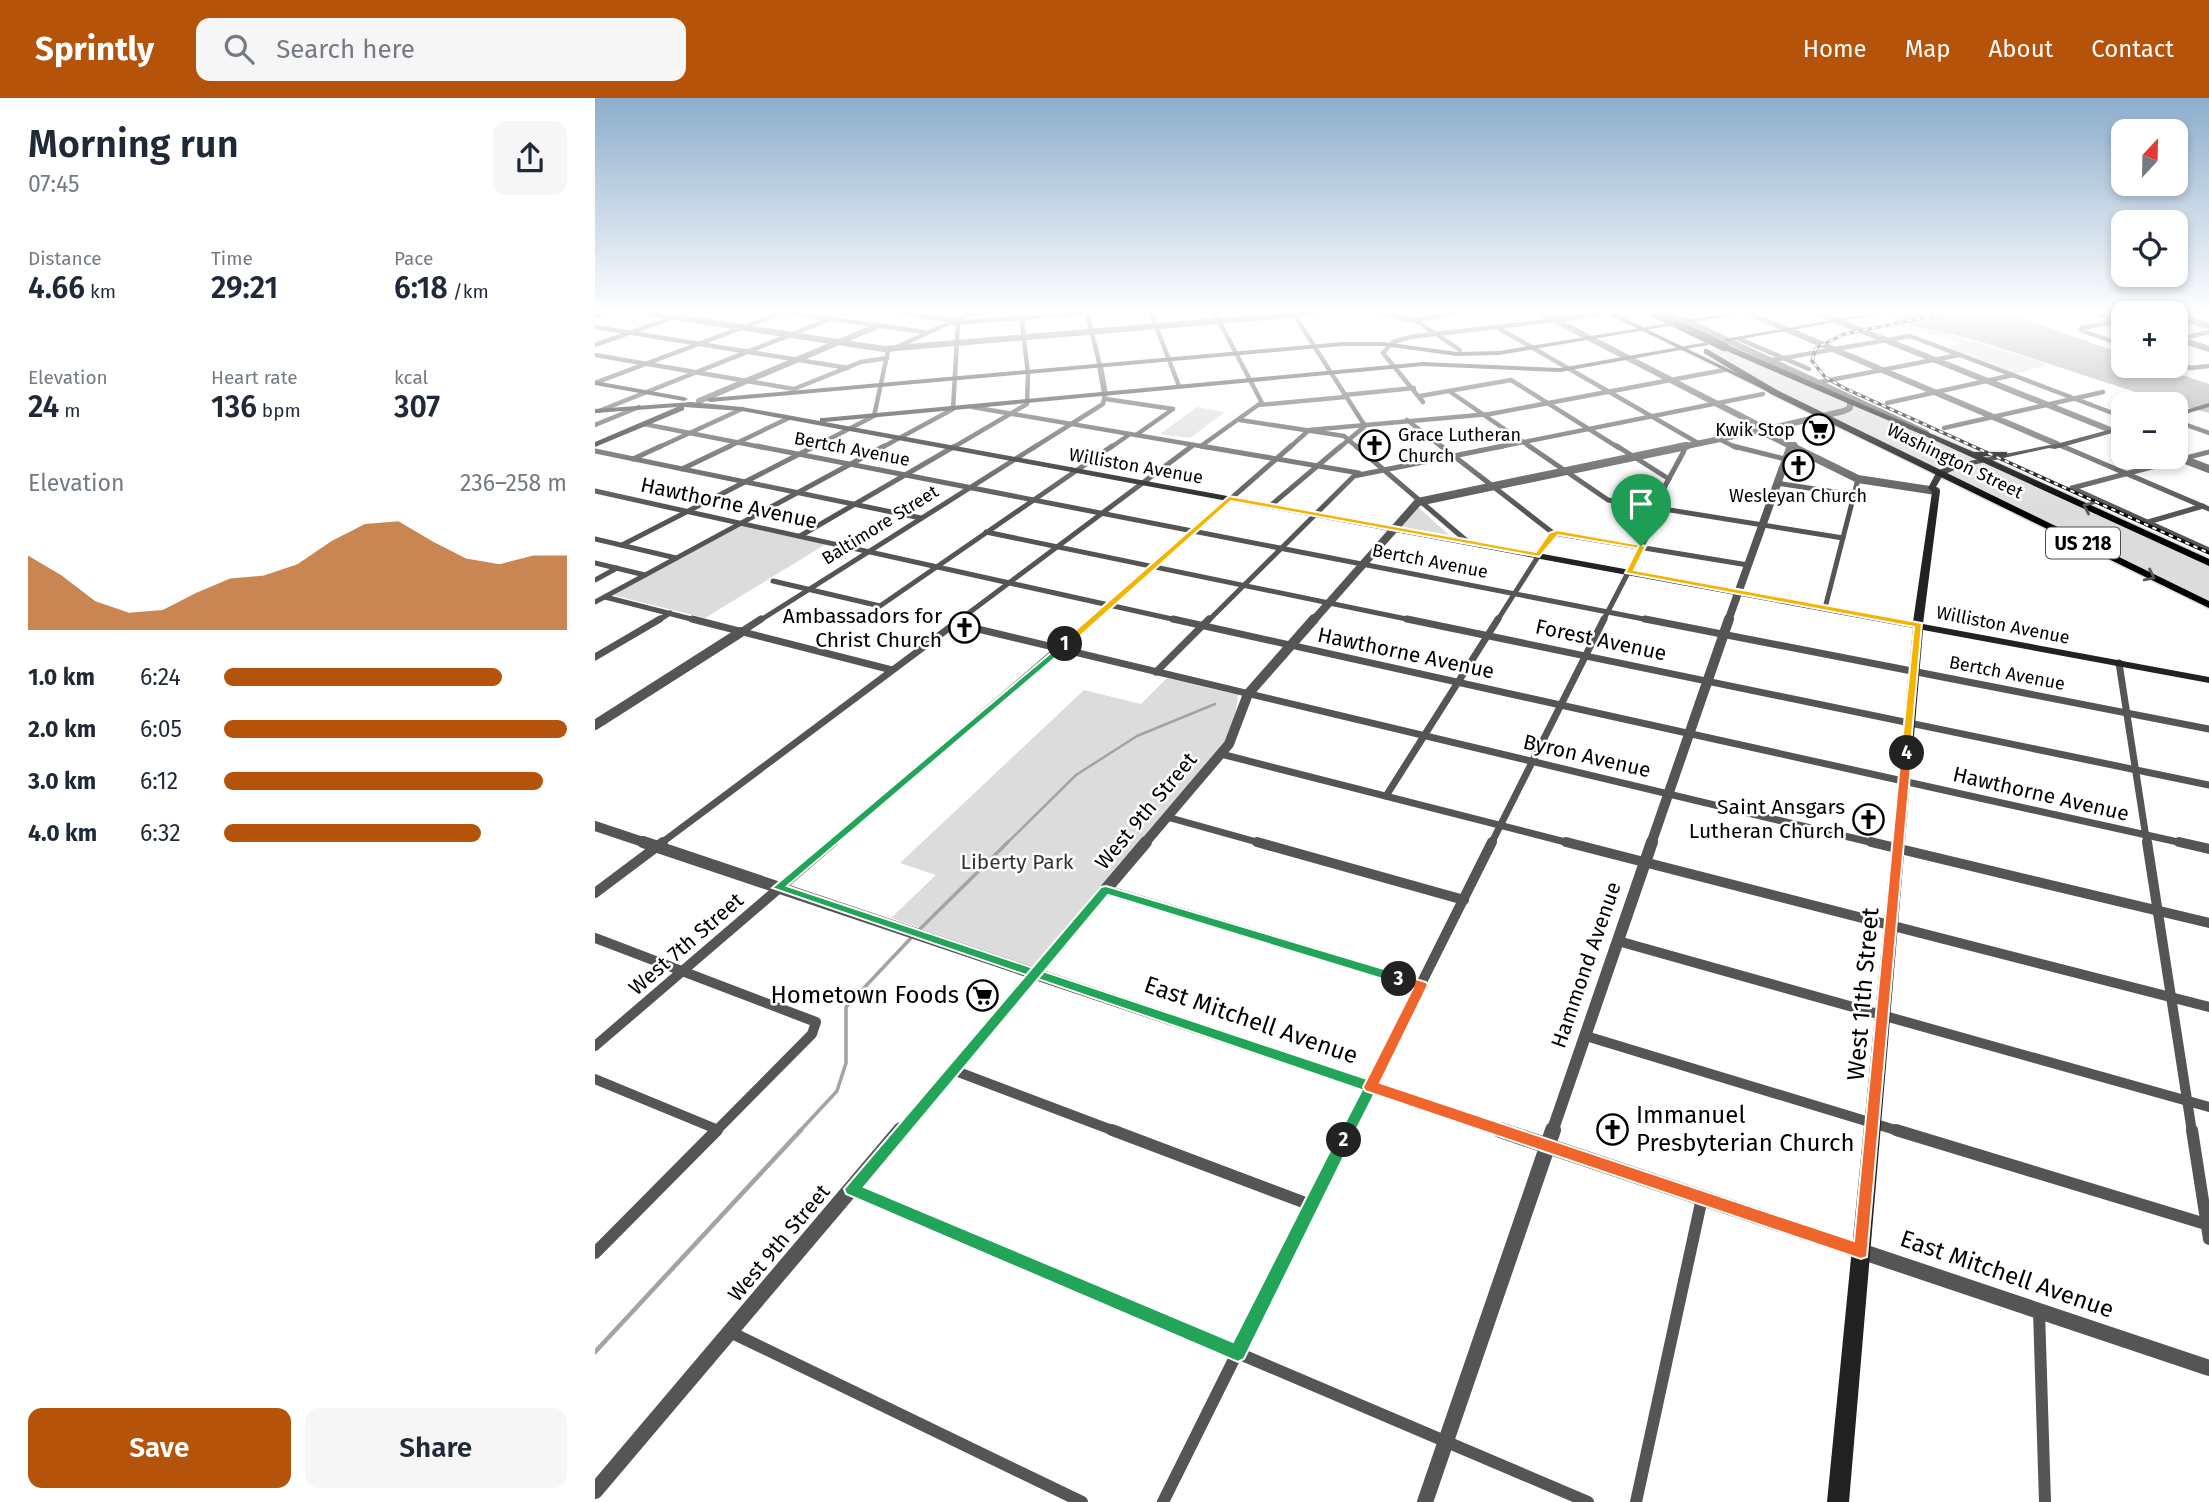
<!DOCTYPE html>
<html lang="en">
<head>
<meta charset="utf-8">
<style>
	:root { --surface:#fff; --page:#f6f6f7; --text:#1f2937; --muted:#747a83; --accent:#b45309 }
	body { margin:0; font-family:"Fira Sans",sans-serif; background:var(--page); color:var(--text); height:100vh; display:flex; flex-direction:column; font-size:26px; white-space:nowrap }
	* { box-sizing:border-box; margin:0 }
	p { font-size:23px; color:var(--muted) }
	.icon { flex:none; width:38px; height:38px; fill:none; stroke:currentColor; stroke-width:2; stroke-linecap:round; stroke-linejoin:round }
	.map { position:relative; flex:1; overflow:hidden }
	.drawer { display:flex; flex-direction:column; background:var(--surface); width:595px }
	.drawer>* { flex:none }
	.needle { width:46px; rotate:22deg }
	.buttons { position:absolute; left:1516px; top:21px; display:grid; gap:14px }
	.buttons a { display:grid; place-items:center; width:77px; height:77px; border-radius:14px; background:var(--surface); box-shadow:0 4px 10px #0003; font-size:35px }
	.pin { position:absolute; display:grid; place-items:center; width:60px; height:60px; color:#fff; margin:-72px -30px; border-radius:50% 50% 50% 0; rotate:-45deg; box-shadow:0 0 7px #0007 }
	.pin .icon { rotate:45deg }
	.km { position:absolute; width:35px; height:35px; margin:-18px; border-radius:50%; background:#222; color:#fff; font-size:19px; line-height:35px; text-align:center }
	.round { display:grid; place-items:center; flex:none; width:74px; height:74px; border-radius:14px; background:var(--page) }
	.head { display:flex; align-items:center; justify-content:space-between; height:119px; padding:0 28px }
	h1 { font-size:38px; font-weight:600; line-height:52px }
	.stats { display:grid; grid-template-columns:repeat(3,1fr); gap:10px; height:119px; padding:7px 28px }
	.stats div { display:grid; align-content:center }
	.stats b { font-size:30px; font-weight:600 }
	.stats small { font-size:19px; font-weight:400 }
	.stats p { font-size:19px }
	.chart { height:196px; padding:14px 28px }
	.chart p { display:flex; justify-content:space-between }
	.chart svg { width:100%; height:126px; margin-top:7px; fill:var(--accent); opacity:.7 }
	.cta { display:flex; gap:14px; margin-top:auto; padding:14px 28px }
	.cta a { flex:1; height:80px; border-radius:14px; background:var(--accent); color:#fff; font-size:28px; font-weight:600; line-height:80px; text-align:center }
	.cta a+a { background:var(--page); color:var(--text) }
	ul { padding:0 28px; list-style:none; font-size:23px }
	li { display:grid; grid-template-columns:112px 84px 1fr; align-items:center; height:52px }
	li i { height:18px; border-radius:9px; background:var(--accent) }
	header { display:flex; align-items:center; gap:42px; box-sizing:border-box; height:98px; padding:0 35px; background:var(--accent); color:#fff }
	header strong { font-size:33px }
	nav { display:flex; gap:38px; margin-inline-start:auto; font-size:24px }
	.search { width:490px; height:63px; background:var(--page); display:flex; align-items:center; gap:18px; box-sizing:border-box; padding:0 24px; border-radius:14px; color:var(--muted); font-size:26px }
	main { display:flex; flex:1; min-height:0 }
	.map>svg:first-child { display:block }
</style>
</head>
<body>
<header>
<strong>Sprintly</strong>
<div class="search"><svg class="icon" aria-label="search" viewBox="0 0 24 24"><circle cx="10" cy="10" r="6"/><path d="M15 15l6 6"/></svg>Search here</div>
<nav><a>Home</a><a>Map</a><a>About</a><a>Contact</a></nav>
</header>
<main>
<section class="drawer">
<div class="head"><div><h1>Morning run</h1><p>07:45</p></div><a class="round"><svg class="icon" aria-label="share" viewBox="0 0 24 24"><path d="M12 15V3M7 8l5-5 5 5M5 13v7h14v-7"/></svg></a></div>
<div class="stats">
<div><p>Distance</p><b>4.66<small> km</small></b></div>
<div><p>Time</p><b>29:21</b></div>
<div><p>Pace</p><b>6:18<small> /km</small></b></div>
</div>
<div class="stats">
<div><p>Elevation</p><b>24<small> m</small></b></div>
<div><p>Heart rate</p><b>136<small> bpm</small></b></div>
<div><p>kcal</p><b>307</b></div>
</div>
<div class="chart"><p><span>Elevation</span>236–258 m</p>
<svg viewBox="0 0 160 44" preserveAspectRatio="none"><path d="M0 44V18L10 25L20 34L30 38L40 37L50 31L60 26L70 25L80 21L90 13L100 7L110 6L120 13L130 19L140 21L150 18L160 18V44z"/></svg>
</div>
<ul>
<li><b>1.0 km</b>6:24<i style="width:81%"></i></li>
<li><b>2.0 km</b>6:05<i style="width:100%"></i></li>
<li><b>3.0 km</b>6:12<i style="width:93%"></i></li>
<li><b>4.0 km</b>6:32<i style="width:75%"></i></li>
</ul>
<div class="cta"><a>Save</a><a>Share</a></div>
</section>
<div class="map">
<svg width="1614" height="1404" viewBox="0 0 1614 1404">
	<rect width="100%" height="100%" fill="#fff"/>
	<g fill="#dcdcdc">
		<path d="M1317,225L1453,266L1419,277L1350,251L1367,245L1297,226Z"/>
		<path d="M1130,249L1288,316L1614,465V506L1179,294L1112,253Z"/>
		<path d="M602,309L630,314L595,340L565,336Z"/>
		<path d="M823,409L854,437L806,429Z"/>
		<path d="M145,428L231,446L110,520L17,497Z"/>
		<path d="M572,580L643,597L639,626L630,644L437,869L296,820L341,777L305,765L489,592L546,606Z"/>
	</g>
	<path fill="#a3a3a3" d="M1286,215H1412L1528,256V268H1559L1614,286V315C1536,295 1460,267 1383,243C1352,233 1314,230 1286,215Z"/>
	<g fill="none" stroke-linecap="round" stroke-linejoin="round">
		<path stroke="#a3a3a3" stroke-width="2.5" d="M411,746L481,677L542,638L620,606"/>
		<g stroke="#a3a3a3" stroke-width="3.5">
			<path d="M324,832L413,744"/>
			<path d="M204,1034L242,993L251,965V909L316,840"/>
		</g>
		<path stroke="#a3a3a3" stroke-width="4.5" d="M0,1254L206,1032"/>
		<defs>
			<path id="primary" d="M1011,215H1018L1181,294L1176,295Z"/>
			<g id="trunk">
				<path d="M1176,292H1182L1614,503V510L1176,296Z"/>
				<path d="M1255,301L1379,354H1412V358L1409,359L1388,358L1614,461V468L1328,337L1252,305L1251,303Z"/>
			</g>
			<g id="motorway">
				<path d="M1127,247H1133L1260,303L1252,305L1127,251Z"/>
				<path d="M1112,251L1182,292L1183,294L1176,296L1109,255V251Z"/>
			</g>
		</defs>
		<use href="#primary" stroke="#dbdbdb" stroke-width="3"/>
		<use href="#trunk" stroke="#dbdbdb" stroke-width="3"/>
		<use href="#motorway" stroke="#dbdbdb" stroke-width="2"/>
		<g stroke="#555" stroke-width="4.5">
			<path d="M194,215L329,234"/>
			<path d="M304,215L356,222"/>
			<path d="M492,215L505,268"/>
			<path d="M556,215L584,288"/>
			<path d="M620,215L667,305L663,307"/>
			<path d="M698,215L770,328L744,350"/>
			<path d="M786,215L823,224L865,252"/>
			<path d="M1562,215H1565"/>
			<path d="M0,218L10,215"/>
			<path d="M817,222L863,215"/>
			<path d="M358,225L491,215"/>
			<path d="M0,229L253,270"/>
			<path d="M1487,230L1528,222"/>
			<path d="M905,231L1103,345"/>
			<path d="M1485,232L1528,247"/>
			<path d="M1144,241L1214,271"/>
			<path d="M1580,242L1614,234"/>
			<path d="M0,247L91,215"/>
			<path d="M0,257L199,291L266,264L292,260"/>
			<path d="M1177,262L1315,238L1528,319"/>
			<path d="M1580,265L1596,270L1614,268"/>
			<path d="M1225,284L1364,257"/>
			<path d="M0,285L186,215"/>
			<path d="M854,293L937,350"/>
			<path d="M749,297L819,290"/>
			<path d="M825,298L916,282L1024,350"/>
			<path d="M511,301L578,311"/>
			<path d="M828,304L788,255L798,244L815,239L960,222"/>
			<path d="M1292,305L1418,277"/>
			<path d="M377,309L617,350"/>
			<path d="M4,313L235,221"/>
			<path d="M645,322L749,338L763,350"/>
			<path d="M812,322L848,350"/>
			<path d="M1580,323L1614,335"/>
			<path d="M49,326L171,350"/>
			<path d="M0,327L44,309"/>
			<path d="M1349,330L1508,294"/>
			<path d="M541,337L578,311"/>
			<path d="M1124,341L1142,350"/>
			<path d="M1462,346L1471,350"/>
			<path d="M606,348L663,307L750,299"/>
			<path d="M1084,348L1086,350"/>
			<path d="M62,350L147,311"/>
			<path d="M131,350L194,320"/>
			<path d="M217,350L279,318L293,253L376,215"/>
			<path d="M286,350L358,311L363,225"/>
			<path d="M357,350L432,306L433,276L426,215"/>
			<path d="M438,350L508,306L510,296"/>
			<path d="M515,350L535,336"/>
			<path d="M594,350L598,347"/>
			<path d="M694,350L714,332L895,316L1129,272"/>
			<path d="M899,350L1168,296"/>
		</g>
		<g stroke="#555" stroke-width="5">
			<path d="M162,348L1059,523"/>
			<path d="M606,348L764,375"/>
			<path d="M761,348L873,444"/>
			<path d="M846,348L958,435L1153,467"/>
			<path d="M934,348L1013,402L1248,440"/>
			<path d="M1022,348L1074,381"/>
			<path d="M1138,348L1190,361"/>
			<path d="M1467,348L1614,411"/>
			<path d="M0,353L326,420"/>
			<path d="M38,361L66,348"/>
			<path d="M87,371L135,348"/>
			<path d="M1182,385L1259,397"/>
			<path d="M1477,390L1614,452"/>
			<path d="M1477,390L1614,354"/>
			<path d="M0,393L586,523"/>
			<path d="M675,408L746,348"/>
			<path d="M1058,410L1089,353L1084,348"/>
			<path d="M1553,424L1608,408"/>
			<path d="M391,434L821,523"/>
			<path d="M205,438L360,348"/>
			<path d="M0,441L81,460"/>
			<path d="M27,447L220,348"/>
			<path d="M0,465L50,477"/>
			<path d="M0,482L22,470"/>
			<path d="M178,483L285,508L517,348"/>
			<path d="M10,499L104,523"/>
			<path d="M0,504L289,348"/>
			<path d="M1230,510L1263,381"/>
			<path d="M62,523L75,515"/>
			<path d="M164,523L441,348"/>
			<path d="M363,523L597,348"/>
			<path d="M496,523L696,348"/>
			<path d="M613,523L759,378L908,348"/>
			<path d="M902,523L958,435"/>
			<path d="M1008,523L1066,411"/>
		</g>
		<g stroke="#555" stroke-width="7">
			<path d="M97,521L297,572"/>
			<path d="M578,521L1592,746"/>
			<path d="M812,521L1614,687"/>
			<path d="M1050,521L1614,631"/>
			<path d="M362,526L1283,746"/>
			<path d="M146,534L166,521"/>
			<path d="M0,559L65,521"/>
			<path d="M1524,565L1552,746"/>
			<path d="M561,574L614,521"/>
			<path d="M626,656L978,746"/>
			<path d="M791,698L903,521"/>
			<path d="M572,719L669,746"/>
			<path d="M65,746L366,521"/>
			<path d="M236,746L498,521"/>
			<path d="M896,746L1009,521"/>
		</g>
		<g stroke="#555" stroke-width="10">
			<path d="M662,744L869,802"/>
			<path d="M971,744L1614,909"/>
			<path d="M1276,744L1614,825"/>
			<path d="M1552,744L1597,1034"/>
			<path d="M1584,744L1614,751"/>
			<path d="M511,792L826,887"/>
			<path d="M0,795L68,744"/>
			<path d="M0,840L221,924L217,936L120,1034"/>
			<path d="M1023,843L1614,1009"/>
			<path d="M991,938L1307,1034"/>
			<path d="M0,948L238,744"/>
			<path d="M358,972L522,1034"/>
			<path d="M0,981L121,1031"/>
			<path d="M752,1034L897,744"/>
		</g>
		<g stroke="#555" stroke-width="12">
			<path d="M517,1032L716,1107"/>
			<path d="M1301,1032L1614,1127"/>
			<path d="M1597,1032L1614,1141"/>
			<path d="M257,1091L993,1404"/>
			<path d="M0,1155L122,1032"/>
			<path d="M1444,1213L1450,1404"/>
			<path d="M135,1234L487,1404"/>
			<path d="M568,1404L753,1032"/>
			<path d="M1041,1404L1107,1100"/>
		</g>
		<g stroke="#555" stroke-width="6">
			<path d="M53,215L289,251L718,215"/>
			<path d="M946,215L1167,329"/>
			<path d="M1074,215L1331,335"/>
			<path d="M1153,215L1462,346"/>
			<path d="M1223,215L1528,337"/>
			<path d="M1501,215L1528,224"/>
			<path d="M1580,218L1614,228"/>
			<path d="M960,222L1005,215"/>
			<path d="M1580,240L1614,251"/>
			<path d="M505,268L510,296"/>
			<path d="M104,303L282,228"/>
			<path d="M1173,331L1249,313L1255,310V303"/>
			<path d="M1167,334L1199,350"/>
			<path d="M1082,350L1163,333"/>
			<path d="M1195,350L1199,348"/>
		</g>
		<g stroke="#555" stroke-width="8">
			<path d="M1196,348L1263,381L1341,393"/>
			<path d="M1580,358L1614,371"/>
			<path d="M718,523L823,404L1091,348"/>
			<path d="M1133,523L1195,350L1199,348"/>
		</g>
		<g stroke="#555" stroke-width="10">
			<path d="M0,627L146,534"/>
			<path d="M0,728L54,746"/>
			<path d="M549,746L634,646L653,596L719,521"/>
			<path d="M1056,746L1134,521"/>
		</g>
		<g stroke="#555" stroke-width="12">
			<path d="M48,744L911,1034"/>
			<path d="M305,1034L551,744"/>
			<path d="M957,1034L1057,744"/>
		</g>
		<g stroke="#555" stroke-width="16">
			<path d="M905,1032L1614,1270"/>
			<path d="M0,1393L306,1032"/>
			<path d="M830,1404L958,1032"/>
		</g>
		<g fill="#222" fill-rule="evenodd">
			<path d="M1137,215H1150L904,257L862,258L789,248H747L115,304L111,302L115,300L747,244H789L862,254L904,253Z"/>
			<path d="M1278,215H1290L965,274L828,268L230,324L1318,524L1337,394L1333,390L1342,373L1359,366L1465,345L1528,328V332L1460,351L1454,350L1364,370L1348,377L1341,389L1345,393L1328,526L1614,579V585L1328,532L1254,1404H1232L1318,530L147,313L89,309V312L0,349V344L82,309L0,315V311L96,304L147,309L225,323V320H228L828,264L965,270Z"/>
			<path d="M0,283L89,299L93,301L89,303L0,287Z"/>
			<path d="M1614,305V309L1580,319V315Z"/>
		</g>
		<use href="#primary" fill="#000" fill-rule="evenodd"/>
		<use href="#trunk" fill="#000" fill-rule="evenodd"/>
		<use href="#motorway" fill="#000" fill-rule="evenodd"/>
		<defs>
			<path id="rail" d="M1352,215L1249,236L1221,250L1217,263L1230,279L1249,290L1614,455"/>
		</defs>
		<use href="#rail" stroke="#000" stroke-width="3.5"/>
		<use href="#rail" stroke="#fff" stroke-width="2" stroke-dasharray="4.5" stroke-linecap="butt"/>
		<defs>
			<path id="motorway-bridge" d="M1059,215L1130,249"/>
		</defs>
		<use href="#motorway-bridge" stroke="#dbdbdb" stroke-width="10" stroke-linecap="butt"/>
		<use href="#motorway-bridge" stroke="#000" stroke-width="9"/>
	</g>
	<defs><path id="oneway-chevron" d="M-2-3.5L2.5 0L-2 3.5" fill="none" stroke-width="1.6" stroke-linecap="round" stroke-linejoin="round" transform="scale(1.75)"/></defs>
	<g stroke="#595959">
		<use href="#oneway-chevron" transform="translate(1493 409) rotate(-155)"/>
		<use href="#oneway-chevron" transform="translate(1555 478) rotate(26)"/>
	</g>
	<linearGradient id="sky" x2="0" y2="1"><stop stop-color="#8cadcc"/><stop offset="0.52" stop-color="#fff"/><stop offset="1" stop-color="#fff" stop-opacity="0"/></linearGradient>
	<rect width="1614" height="411" fill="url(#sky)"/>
	<path fill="#f5b400" stroke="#fff" stroke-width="2" d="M634,398L941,454L954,435L962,432L1051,448L1046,451L963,437L944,459L636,403L474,548H467V544Z"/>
	<path fill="#22a559" stroke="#fff" stroke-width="2" d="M470,543L474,548L192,788L781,984L783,989L754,1046L749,1048L741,1042L767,992L177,790Z"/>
	<path fill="#22a559" stroke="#fff" stroke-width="2" d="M511,788L809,877L811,881L804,886L513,797L269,1089L638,1244L743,1037H754L757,1042L649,1261L643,1264L251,1096L249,1091L506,789Z"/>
	<path fill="#f0652b" stroke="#fff" stroke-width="2" d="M1312,652L1317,655L1272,1159L1266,1161L770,993L768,989L818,890L798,881L804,876L831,884L833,887L785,985L1259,1143L1306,655Z"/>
	<path fill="#f5b400" stroke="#fff" stroke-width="2" d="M1044,447L1051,448L1039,472L1327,525L1315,658L1306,655L1319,529L1030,475Z"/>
	<defs>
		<symbol id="supermarket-ring" viewBox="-11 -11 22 22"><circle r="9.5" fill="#fff" stroke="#000" stroke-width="1.5"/><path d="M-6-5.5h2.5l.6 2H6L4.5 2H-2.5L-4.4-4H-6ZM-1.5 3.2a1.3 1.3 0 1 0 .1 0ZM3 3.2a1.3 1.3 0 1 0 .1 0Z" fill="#000"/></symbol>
		<symbol id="church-ring" viewBox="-11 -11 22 22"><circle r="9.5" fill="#fff" stroke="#000" stroke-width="1.5"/><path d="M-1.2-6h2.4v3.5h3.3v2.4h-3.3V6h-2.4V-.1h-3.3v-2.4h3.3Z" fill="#000"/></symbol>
	</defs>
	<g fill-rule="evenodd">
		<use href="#supermarket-ring" x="1206" y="314" width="35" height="35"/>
		<use href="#church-ring" x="762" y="330" width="35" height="35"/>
		<use href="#church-ring" x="1186" y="350" width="35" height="35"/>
		<use href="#church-ring" x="352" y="512" width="35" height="35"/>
		<use href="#church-ring" x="1256" y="704" width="35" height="35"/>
		<use href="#supermarket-ring" x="370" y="880" width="35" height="35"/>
		<use href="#church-ring" x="1000" y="1014" width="35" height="35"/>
	</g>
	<g text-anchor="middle" stroke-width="5" stroke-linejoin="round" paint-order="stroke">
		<g font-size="18" fill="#000" stroke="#fff" text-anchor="end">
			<text x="1200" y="338">Kwik Stop</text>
			<text x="803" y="343" text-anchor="start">Grace Lutheran<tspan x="803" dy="21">Church</tspan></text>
			<text x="1203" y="404" text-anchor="middle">Wesleyan Church</text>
		</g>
		<g font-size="18" fill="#000" stroke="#fff">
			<text transform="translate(257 351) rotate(11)" y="6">Bertch Avenue</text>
			<text transform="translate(1360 363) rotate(26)" y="6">Washington Street</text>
			<text transform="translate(541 368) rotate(10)" y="6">Williston Avenue</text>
			<text transform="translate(285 427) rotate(-32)" y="6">Baltimore Street</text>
			<text transform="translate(835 463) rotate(11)" y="6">Bertch Avenue</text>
			<text transform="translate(1408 527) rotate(11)" y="6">Williston Avenue</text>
			<text transform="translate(1412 575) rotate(11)" y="6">Bertch Avenue</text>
		</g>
		<rect fill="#fff" stroke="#4c4c4c" stroke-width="2" x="1451" y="429.5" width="74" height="31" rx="5"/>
		<g font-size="19" font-weight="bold" fill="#000">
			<text x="1488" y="452">US 218</text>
		</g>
		<g font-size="21" fill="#000" stroke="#fff">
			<text transform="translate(134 405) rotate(12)" y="7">Hawthorne Avenue</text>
			<text transform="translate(1006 542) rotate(12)" y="7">Forest Avenue</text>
			<text transform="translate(811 555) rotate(12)" y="7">Hawthorne Avenue</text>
			<text transform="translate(992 658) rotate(13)" y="7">Byron Avenue</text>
			<text transform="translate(1446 696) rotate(13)" y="7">Hawthorne Avenue</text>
			<text transform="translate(551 713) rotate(-50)" y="7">West 9th Street</text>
			<text transform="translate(91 846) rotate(-41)" y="7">West 7th Street</text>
			<text transform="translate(991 867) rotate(-71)" y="7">Hammond Avenue</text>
			<text transform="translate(184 1145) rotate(-50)" y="7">West 9th Street</text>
		</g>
		<g font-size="21" fill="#000" stroke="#fff" text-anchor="end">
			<text x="347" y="525">Ambassadors for<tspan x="347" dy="24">Christ Church</tspan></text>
			<text x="1250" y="716">Saint Ansgars<tspan x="1250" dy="24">Lutheran Church</tspan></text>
		</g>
		<g font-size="21" fill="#333" stroke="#fff">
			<text x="422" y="771">Liberty Park</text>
		</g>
		<g font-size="24" fill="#000" stroke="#fff">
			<text transform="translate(1268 896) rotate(-85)" y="8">West 11th Street</text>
			<text transform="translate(656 922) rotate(19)" y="8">East Mitchell Avenue</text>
			<text transform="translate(1412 1176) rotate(19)" y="8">East Mitchell Avenue</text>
		</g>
		<g font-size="24" fill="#000" stroke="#fff" text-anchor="end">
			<text x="364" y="905">Hometown Foods</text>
			<text x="1041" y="1025" text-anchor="start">Immanuel<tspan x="1041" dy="28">Presbyterian Church</tspan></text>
		</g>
	</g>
</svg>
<div class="buttons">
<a><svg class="needle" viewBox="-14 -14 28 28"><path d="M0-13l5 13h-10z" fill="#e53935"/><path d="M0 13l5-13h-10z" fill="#747a83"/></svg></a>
<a><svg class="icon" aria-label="locate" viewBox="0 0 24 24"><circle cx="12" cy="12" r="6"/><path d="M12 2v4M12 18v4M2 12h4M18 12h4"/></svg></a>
<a>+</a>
<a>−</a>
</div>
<div class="pin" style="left:1046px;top:448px;background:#1e9e55"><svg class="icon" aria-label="arrive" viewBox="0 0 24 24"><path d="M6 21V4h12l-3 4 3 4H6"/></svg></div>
<b class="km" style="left:470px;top:546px">1</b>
<b class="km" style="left:749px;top:1042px">2</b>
<b class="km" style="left:804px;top:881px">3</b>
<b class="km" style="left:1312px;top:655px">4</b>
</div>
</main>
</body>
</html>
